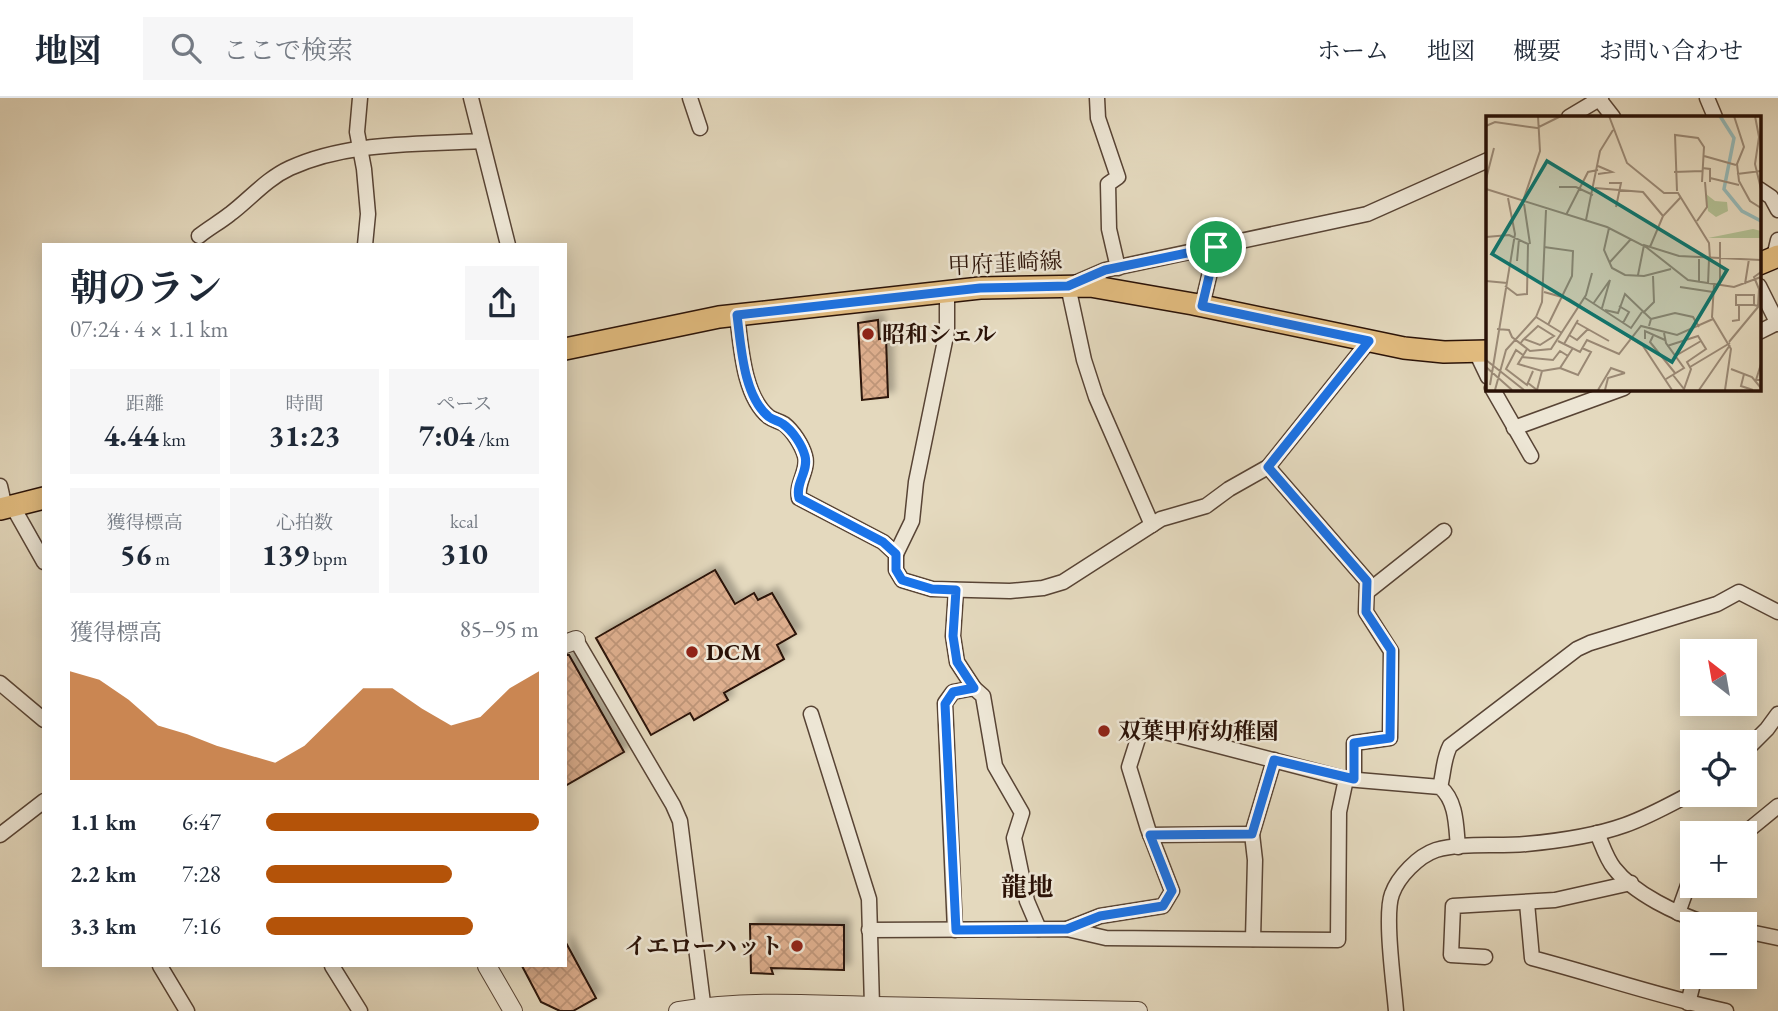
<!DOCTYPE html>
<html lang="ja">
<head>
<meta charset="utf-8">
<style>
	:root { --surface:#fff; --page:#f6f6f7; --text:#1f2937; --muted:#747a83; --line:#e0e1e3; --accent:#b45309 }
	body { margin:0; font-family:"EB Garamond","Noto Serif JP",serif; background:var(--page); color:var(--text); height:100vh; display:flex; flex-direction:column; font-size:26px; white-space:nowrap }
	* { box-sizing:border-box; margin:0 }
	p { font-size:23px; color:var(--muted) }
	.icon { flex:none; width:38px; height:38px; fill:none; stroke:currentColor; stroke-width:2; stroke-linecap:round; stroke-linejoin:round }
	.map { position:relative; flex:1; overflow:hidden }
	.sheet { position:absolute; left:42px; top:145px; width:525px; height:724px; display:flex; flex-direction:column; background:var(--surface); border-radius:0px; box-shadow:0 4px 18px #0003 }
	.sheet>* { flex:none }
	.needle { width:46px; rotate:329deg }
	.tools { position:absolute; left:1680px; top:541px; display:grid; gap:14px }
	.tools a { display:grid; place-items:center; width:77px; height:77px; border-radius:0px; background:var(--surface); box-shadow:0 4px 18px #0003; font-size:35px }
	.pin { position:absolute; display:grid; place-items:center; width:60px; height:60px; color:#fff; margin:-30px; border:4px solid #fff; border-radius:50%; box-shadow:0 2px 7px #0007 }
	.round { display:grid; place-items:center; flex:none; width:74px; height:74px; border-radius:0px; background:var(--page) }
	.summary { display:flex; align-items:center; justify-content:space-between; height:119px; padding:0 28px }
	h1 { font-size:38px; font-weight:700; line-height:52px }
	.metrics { display:grid; grid-template-columns:repeat(3,1fr); gap:10px; height:119px; padding:7px 28px }
	.metrics div { display:grid; align-content:center; border-radius:0px; background:var(--page); text-align:center }
	.metrics b { font-size:30px; font-weight:700 }
	.metrics small { font-size:19px; font-weight:400 }
	.metrics p { font-size:19px }
	.chart { height:196px; padding:14px 28px }
	.chart p { display:flex; justify-content:space-between }
	.chart svg { width:100%; height:126px; margin-top:7px; fill:var(--accent); opacity:.7 }
	ul { padding:0 28px; list-style:none; font-size:23px }
	li { display:grid; grid-template-columns:112px 84px 1fr; align-items:center; height:52px }
	li i { height:18px; border-radius:9px; background:var(--accent) }
	header { display:flex; align-items:center; gap:42px; box-sizing:border-box; height:98px; padding:0 35px; background:var(--surface); border-bottom:2px solid var(--line) }
	header strong { font-size:33px }
	nav { display:flex; gap:38px; margin-inline-start:auto; font-size:24px }
	.search { width:490px; height:63px; background:var(--page); display:flex; align-items:center; gap:18px; box-sizing:border-box; padding:0 24px; border-radius:0px; color:var(--muted); font-size:26px }
	.map>svg:first-child { display:block }
</style>
</head>
<body>
<header>
<strong>地図</strong>
<div class="search"><svg class="icon" aria-label="search" viewBox="0 0 24 24"><circle cx="10" cy="10" r="6"/><path d="M15 15l6 6"/></svg>ここで検索</div>
<nav><a>ホーム</a><a>地図</a><a>概要</a><a>お問い合わせ</a></nav>
</header>
<div class="map">
<svg width="1778" height="913" viewBox="0 0 1778 913">
	<defs>
		<pattern id="building-cross-hatch" width="8" height="8" patternUnits="userSpaceOnUse" patternTransform="scale(1.75)"><rect width="8" height="8" fill="#ddae8d"/><path d="M0 0l8 8M0 8l8-8" fill="none" stroke="#be9578"/></pattern>
		<filter id="shadow"><feDropShadow dx="6" dy="-6" stdDeviation="3.5" flood-color="#0004"/></filter>
	</defs>
	<rect width="100%" height="100%" fill="#e4d9be"/>
	<filter id="stains"><feTurbulence type="fractalNoise" baseFrequency=".00286" numOctaves="4"/><feColorMatrix values="0 0 0 0 .2 0 0 0 0 .09 0 0 0 0 .02 0 0 0 .5 -.17"/></filter>
	<radialGradient id="worn" r=".72"><stop offset=".6" stop-color="#630" stop-opacity="0"/><stop offset="1" stop-color="#630" stop-opacity=".3"/></radialGradient>
	<g fill="url(#building-cross-hatch)" stroke="#2a1207" stroke-width="2" filter="url(#shadow)">
		<path d="M878,222L879,241L886,240L888,299L862,302L858,225Z"/>
		<path d="M715,472L735,506L754,495L758,502L772,495L796,536L777,547L784,561L724,595L728,602L694,622L690,615L651,637L596,540Z"/>
		<path d="M565,557H569L624,654L565,688Z"/>
		<path d="M750,826L844,827V872L771,870L773,876L751,875Z"/>
		<path d="M565,843L596,900L573,913H560L541,904L522,868H565Z"/>
	</g>
	<g fill="none" stroke-linecap="round" stroke-linejoin="round">
		<defs>
			<g id="minor">
				<path d="M360,0L357,34L364,71L368,116L365,147"/>
				<path d="M471,0L508,147"/>
				<path d="M690,0L700,30"/>
				<path d="M1097,0L1098,20L1118,79L1108,86L1109,131L1118,170"/>
				<path d="M1707,0L1715,19"/>
				<path d="M1599,1L1613,19"/>
				<path d="M1569,19L1601,0"/>
				<path d="M1759,91L1771,99L1778,112"/>
				<path d="M199,138C209,130 220,124 230,116C250,101 266,81 290,70C349,43 418,47 481,43"/>
				<path d="M1774,159L1778,142"/>
				<path d="M1759,188L1778,226"/>
				<path d="M1202,208L1216,149"/>
				<path d="M737,217C741,247 743,298 769,319C773,322 779,323 784,326C793,333 802,347 805,358C809,372 796,385 799,400L883,444L896,456V472L902,482L932,491L1010,493L1043,490L1063,484L1161,421L1206,408L1229,391L1268,369L1369,243"/>
				<path d="M1759,234L1777,225"/>
				<path d="M1476,254L1488,279"/>
				<path d="M1492,290L1531,358"/>
				<path d="M1514,330L1624,290"/>
				<path d="M1268,369L1367,483L1366,514L1391,553L1390,640L1354,645V681"/>
				<path d="M0,388L5,410"/>
				<path d="M13,409L44,464"/>
				<path d="M1152,427L1096,299L1084,262L1068,188L1105,172L1367,116L1488,62"/>
				<path d="M896,456L912,423L916,384L947,233V194"/>
				<path d="M956,492L953,538L957,564L974,590"/>
				<path d="M1367,494L1444,433"/>
				<path d="M576,542L673,707L680,723L704,913"/>
				<path d="M0,585L44,622"/>
				<path d="M811,616L869,801L872,908"/>
				<path d="M1745,653L1767,631L1778,616"/>
				<path d="M1440,689C1444,674 1443,662 1450,648L1577,551L1590,545L1717,506L1739,494L1778,514"/>
				<path d="M1597,735C1602,746 1606,760 1614,770C1634,796 1677,816 1708,826"/>
				<path d="M1745,735L1778,708"/>
				<path d="M1252,736L1274,662"/>
				<path d="M0,737L44,703"/>
				<path d="M1150,737L1252,736L1255,762L1253,841"/>
				<path d="M1527,805L1532,860C1597,877 1660,899 1726,913"/>
				<path d="M1678,815L1692,776"/>
				<path d="M1067,831L1100,818L1163,808L1172,793L1148,731L1129,669L1142,628L1346,681L1440,689C1457,703 1456,729 1458,749"/>
				<path d="M869,832L1067,831L1106,840L1338,842L1339,714L1346,681"/>
				<path d="M955,832L945,605L953,594L974,590L983,598L995,668L1022,715L1014,740L1027,803L1039,831"/>
				<path d="M1745,833L1778,840"/>
				<path d="M1485,859L1451,857L1453,808L1555,802L1631,785"/>
				<path d="M160,868L187,913"/>
				<path d="M332,868L360,913"/>
				<path d="M1688,905L1695,878"/>
				<path d="M1396,913C1394,887 1384,817 1392,796C1398,779 1418,758 1436,752C1462,744 1498,749 1526,746C1559,743 1594,738 1625,727C1648,719 1671,706 1692,695"/>
			</g>
			<g id="tertiary">
				<path d="M565,546L576,542"/>
				<path d="M487,868L513,913"/>
				<path d="M678,913C743,902 809,906 875,908C963,910 1050,911 1138,913"/>
			</g>
			<g id="primary">
				<path d="M1759,166L1778,158"/>
				<path d="M565,251L719,219L980,190L1090,188L1193,206L1404,250L1444,254L1488,253"/>
				<path d="M0,411L44,400"/>
			</g>
		</defs>
		<use href="#minor" stroke="#584435" stroke-width="17"/>
		<use href="#tertiary" stroke="#584435" stroke-width="20"/>
		<use href="#primary" stroke="#2a1207" stroke-width="24"/>
		<use href="#minor" stroke="#ede6d5" stroke-width="14"/>
		<use href="#tertiary" stroke="#ede6d5" stroke-width="18"/>
		<use href="#primary" stroke="#e2bc7f" stroke-width="21"/>
	</g>
	<g fill="none" stroke-linecap="round" stroke-linejoin="round">
		<defs>
			<path id="route" d="M1216,149L1202,208L1369,243L1268,369L1367,483L1366,514L1391,552L1390,640L1354,645V681L1274,662L1252,736L1150,737L1172,793L1163,808L1100,818L1067,831L956,832L945,606L953,594L974,590L957,564L953,538L956,492L932,491L902,482L896,472V456L883,444L799,400C795,385 809,373 805,358C802,347 793,333 783,326C779,323 773,322 769,319C743,298 741,247 737,217L980,190L1068,188L1105,172Z"/>
		</defs>
		<use href="#route" stroke="#fff" stroke-width="14"/>
		<use href="#route" stroke="#1a73e8" stroke-width="9"/>
	</g>
	<g fill="#8f2418" stroke="#ede6d5" stroke-width="2.5">
		<circle cx="868" cy="236" r="7"/>
		<circle cx="692" cy="554" r="7"/>
		<circle cx="1104" cy="633" r="7"/>
		<circle cx="797" cy="848" r="7"/>
	</g>
	<g text-anchor="middle" stroke-width="5" stroke-linejoin="round" paint-order="stroke">
		<g font-size="23" fill="#2a1207" stroke="#ede6d5">
			<text transform="translate(1005 165) rotate(-3)" y="8">甲府韮崎線</text>
		</g>
		<g font-size="23" font-weight="bold" fill="#2a1207" stroke="#ede6d5" text-anchor="start">
			<text x="882" y="244">昭和シェル</text>
			<text x="706" y="562">DCM</text>
			<text x="1118" y="641">双葉甲府幼稚園</text>
			<text x="783" y="856" text-anchor="end">イエローハット</text>
		</g>
		<g font-size="26" font-weight="bold" fill="#2a1207" stroke="#ede6d5">
			<text x="1027" y="798">龍地</text>
		</g>
	</g>
	<g transform="translate(1486 18)">
		<rect width="275" height="275" fill="#e4d9be"/>
		<path d="M220,78L229,85L241,86L242,95L230,101L222,95ZM267,113L275,115V122H222Z" fill="#b2bf93"/>
		<path fill="none" stroke="#96b9b7" stroke-width="3.5" d="M234,0L248,22L238,73L256,95L275,105"/>
		<path fill="none" stroke="#9a8975" stroke-width="2" d="M123,0L141,47L178,77H192L223,127L224,143M248,0L258,31L251,48L253,65L264,85L275,92M269,0L273,21L269,48L275,73M0,10L9,6L51,12L75,0M218,40L250,49M216,52L224,53V66M188,56L216,55M112,58L126,56L112,50M251,58L275,55M224,62L253,69M0,63L8,32M123,67H135L130,91M73,71H90L107,79M109,72L157,76L177,100M0,73L121,111L160,131L202,164L248,171L275,161M191,75L189,19L212,22L218,31L216,66M37,85L54,35L52,0M38,88L44,128M80,99L102,56L112,54M100,104L114,35L127,14M211,105L221,91L219,66M123,112L118,134L126,152L139,159L158,160L185,153M0,121L23,119L42,128L41,178L31,179L19,170M234,126V166M58,131L87,135L86,160L62,209M164,131L177,100L195,81M213,143V165M31,145L33,123M124,146L145,123M152,159L158,129L193,140L275,144M0,165L21,167M222,168L223,143M259,168L263,143M228,169L226,201L245,233L239,274M194,171L227,176M58,176L83,183L157,230L186,274M99,182L145,212L156,196M107,188L124,164L116,192M268,189V179H250V189H268L272,190M133,190L143,196L137,207M119,194L132,197L139,178L165,203L163,210M157,197L168,186L167,160M50,201L76,217M165,203L189,197L207,201L213,211M246,205L253,204V189M91,207L123,225M11,213L23,214L26,221L44,235L65,233L100,179L106,157M178,217L180,227L198,252L180,263M83,219L91,224L102,213M167,220L164,226L189,257M159,223V215L179,224M72,225L94,236L101,224L133,238L155,210L191,219L227,203M243,226L272,191L273,173L268,161L275,156M34,228L37,224L52,210L68,220L54,229L38,223M78,228L92,204M181,230L212,220L220,233L201,246L205,253L198,273L187,259M41,233L32,248L56,255L74,252L87,232M37,239L30,234L20,253L41,269L47,255M191,239L215,225M36,241L67,244L74,235L82,240M0,244L38,274M275,248L270,264H275M0,251L26,274M204,251L244,227M74,252L92,259L105,236L96,232M245,253L266,261L275,272M258,258L255,270L267,274M42,267L51,274L56,255M4,269L29,118L22,82M9,274L20,234L50,201L56,186L60,94M112,274L125,252L139,257M119,274L122,262L139,257M213,274L244,229"/>
		<path fill="#0f766e" fill-opacity="0.15" stroke="#0f766e" stroke-width="3.5" d="M61,45L241,154L186,246L6,138Z"/>
		<rect width="275" height="275" fill="none" stroke="#2a1207" stroke-width="3.5"/>
	</g>
	<rect width="100%" height="100%" filter="url(#stains)"/>
	<rect width="100%" height="100%" fill="url(#worn)"/>
</svg>
<div class="tools">
<a><svg class="needle" viewBox="-14 -14 28 28"><path d="M0-13l5 13h-10z" fill="#e53935"/><path d="M0 13l5-13h-10z" fill="#747a83"/></svg></a>
<a><svg class="icon" aria-label="locate" viewBox="0 0 24 24"><circle cx="12" cy="12" r="6"/><path d="M12 2v4M12 18v4M2 12h4M18 12h4"/></svg></a>
<a>+</a>
<a>−</a>
</div>
<div class="pin" style="left:1216px;top:149px;background:#1e9e55"><svg class="icon" aria-label="arrive" viewBox="0 0 24 24"><path d="M6 21V4h12l-3 4 3 4H6"/></svg></div>
<section class="sheet">
<div class="summary"><div><h1>朝のラン</h1><p>07:24 · 4 × 1.1 km</p></div><a class="round"><svg class="icon" aria-label="share" viewBox="0 0 24 24"><path d="M12 15V3M7 8l5-5 5 5M5 13v7h14v-7"/></svg></a></div>
<div class="metrics">
<div><p>距離</p><b>4.44<small> km</small></b></div>
<div><p>時間</p><b>31:23</b></div>
<div><p>ペース</p><b>7:04<small> /km</small></b></div>
</div>
<div class="metrics">
<div><p>獲得標高</p><b>56<small> m</small></b></div>
<div><p>心拍数</p><b>139<small> bpm</small></b></div>
<div><p>kcal</p><b>310</b></div>
</div>
<div class="chart"><p><span>獲得標高</span>85–95 m</p>
<svg viewBox="0 0 160 44" preserveAspectRatio="none"><path d="M0 44V6L10 9L20 16L30 25L40 28L50 32L60 35L70 38L80 32L90 22L100 12L110 12L120 19L130 25L140 22L150 12L160 6V44z"/></svg>
</div>
<ul>
<li><b>1.1 km</b>6:47<i style="width:100%"></i></li>
<li><b>2.2 km</b>7:28<i style="width:68%"></i></li>
<li><b>3.3 km</b>7:16<i style="width:76%"></i></li>
</ul>
</section>
</div>
</body>
</html>
